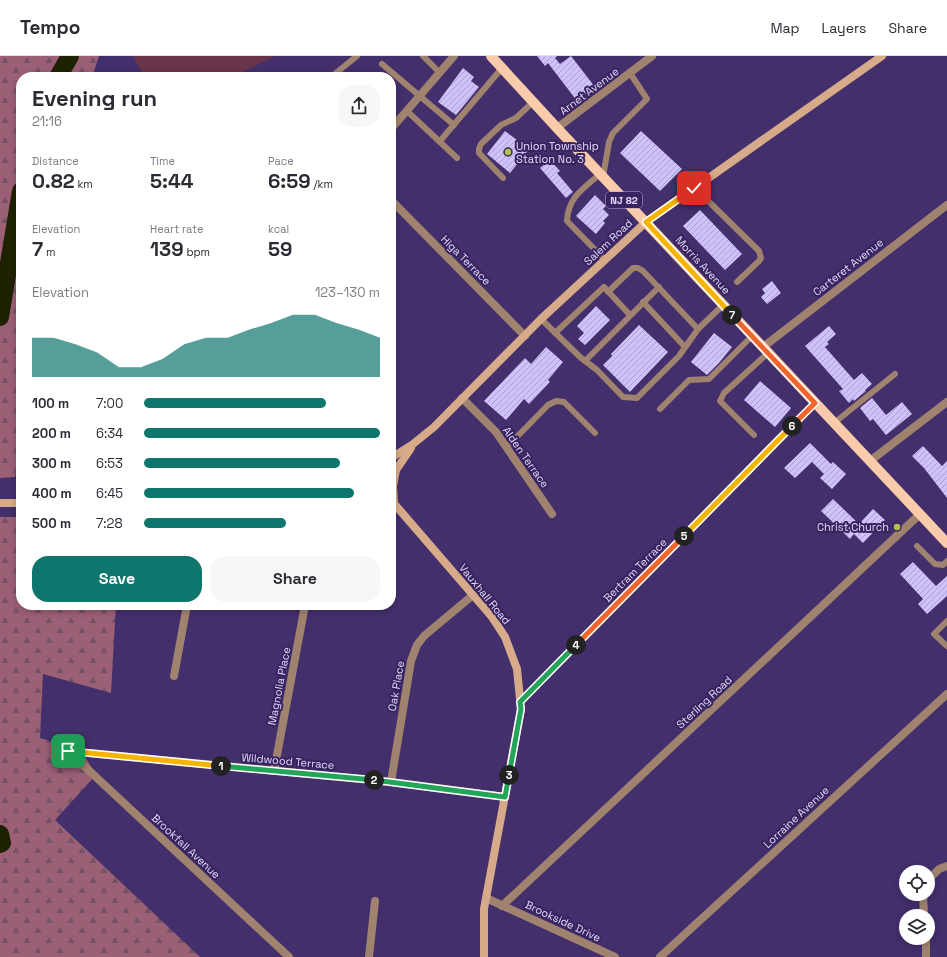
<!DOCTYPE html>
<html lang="en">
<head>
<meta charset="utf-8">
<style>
	:root { --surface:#fff; --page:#f7f7f7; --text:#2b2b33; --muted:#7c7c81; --line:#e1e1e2; --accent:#0f766e }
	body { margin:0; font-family:"Space Grotesk",sans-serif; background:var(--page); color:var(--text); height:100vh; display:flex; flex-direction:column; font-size:15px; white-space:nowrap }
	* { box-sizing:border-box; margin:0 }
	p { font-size:13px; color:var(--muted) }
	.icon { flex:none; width:22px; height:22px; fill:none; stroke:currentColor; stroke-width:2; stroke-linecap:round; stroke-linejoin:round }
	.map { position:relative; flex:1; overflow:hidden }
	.sheet { position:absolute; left:16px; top:16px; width:380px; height:538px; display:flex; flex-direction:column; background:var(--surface); border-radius:16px; box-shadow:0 2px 6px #0003 }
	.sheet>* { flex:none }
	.controls { position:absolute; left:899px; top:809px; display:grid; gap:8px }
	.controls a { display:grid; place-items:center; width:36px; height:36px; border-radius:50%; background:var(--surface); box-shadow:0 2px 6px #0003; font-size:20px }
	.pin { position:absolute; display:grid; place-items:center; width:34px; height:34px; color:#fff; margin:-17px; border-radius:8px; box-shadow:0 2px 6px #0006 }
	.km { position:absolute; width:20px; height:20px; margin:-10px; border-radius:50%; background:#222; color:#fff; font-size:11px; line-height:20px; text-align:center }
	.round { display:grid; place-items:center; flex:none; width:42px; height:42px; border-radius:16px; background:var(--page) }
	.summary { display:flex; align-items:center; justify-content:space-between; height:68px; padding:0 16px }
	h1 { font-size:22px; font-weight:700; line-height:30px }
	.figures { display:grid; grid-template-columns:repeat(3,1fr); gap:6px; height:68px; padding:4px 16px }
	.figures div { display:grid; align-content:center }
	.figures b { font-size:20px; font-weight:700 }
	.figures small { font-size:11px; font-weight:400 }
	.figures p { font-size:11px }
	.chart { height:112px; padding:8px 16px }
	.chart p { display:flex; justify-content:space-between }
	.chart svg { width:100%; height:72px; margin-top:4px; fill:var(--accent); opacity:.7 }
	.primary-button { display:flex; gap:8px; margin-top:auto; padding:8px 16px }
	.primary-button a { flex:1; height:46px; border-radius:16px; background:var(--accent); color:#fff; font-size:16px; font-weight:700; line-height:46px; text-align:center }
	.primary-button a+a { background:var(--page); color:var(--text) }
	ul { padding:0 16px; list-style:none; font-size:13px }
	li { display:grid; grid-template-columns:64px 48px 1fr; align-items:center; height:30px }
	li i { height:10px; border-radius:5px; background:var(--accent) }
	header { display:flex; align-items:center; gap:24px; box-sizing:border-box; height:56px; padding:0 20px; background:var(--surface); border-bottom:1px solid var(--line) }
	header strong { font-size:19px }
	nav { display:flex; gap:22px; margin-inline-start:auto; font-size:14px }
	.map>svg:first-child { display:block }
</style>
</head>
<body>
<header>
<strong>Tempo</strong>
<nav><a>Map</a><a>Layers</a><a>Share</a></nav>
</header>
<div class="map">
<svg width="947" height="901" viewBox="0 0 947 901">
	<defs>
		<pattern id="forest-firs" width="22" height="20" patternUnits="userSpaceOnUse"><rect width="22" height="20" fill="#9b5f76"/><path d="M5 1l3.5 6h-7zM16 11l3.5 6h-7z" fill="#735263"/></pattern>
		<pattern id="building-hatch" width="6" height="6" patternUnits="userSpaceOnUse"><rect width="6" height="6" fill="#cfc1fa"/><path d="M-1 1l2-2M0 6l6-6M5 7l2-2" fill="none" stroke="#aca1ce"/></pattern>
	</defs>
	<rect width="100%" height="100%" fill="#422f6b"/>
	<g fill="url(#forest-firs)">
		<path d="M0,0H99L92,21H21V394L15,421L0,422Z"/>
		<path d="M0,461H21V549H116L111,637L43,618L40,682L82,695L96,719L55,764L200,901H0Z"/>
	</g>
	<path fill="#693349" d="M133,0H275L233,21H144Z"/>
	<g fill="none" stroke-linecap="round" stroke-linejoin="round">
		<g stroke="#1e2203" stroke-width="18">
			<path d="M58,21L70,0"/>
			<path d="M0,261L21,135"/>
			<path d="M0,778L2,787L0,788"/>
		</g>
	</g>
	<g fill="url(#building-hatch)">
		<path d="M537,0H557L555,2L560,8L571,0L595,31L577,45L548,7L545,10Z"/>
		<path d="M463,12L474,21L471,25L479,31L456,59L438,46Z"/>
		<path d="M505,75L529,93L510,117L487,98Z"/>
		<path d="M641,75L682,113L660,135L620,97Z"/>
		<path d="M550,104L560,115L557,117L573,136L566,142L540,112Z"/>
		<path d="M595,139L606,150L603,153L609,159L603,165L605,167L596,178L576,160Z"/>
		<path d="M700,154L742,198L725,214L683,170Z"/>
		<path d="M772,225L781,237L767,248L761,241L765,237L762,233Z"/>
		<path d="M596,250L610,264L585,289L578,283L584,277L577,270Z"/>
		<path d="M639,269L668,296L630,336L603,309L612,300L611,298Z"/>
		<path d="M829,270L836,278L827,286L829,288L825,291L854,324L862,317L872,328L865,334L866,335L854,345L853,343L849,347L839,335L843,333L805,290Z"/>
		<path d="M714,277L732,291L719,307L707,319L691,306Z"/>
		<path d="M546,291L563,306L548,324L550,326L529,348L524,343L506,364L484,345L525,302L531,308Z"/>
		<path d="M760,325L791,352L775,371L744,344Z"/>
		<path d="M872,342L886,359L902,346L912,358L886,379L873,363L870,365L860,352Z"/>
		<path d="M810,387L831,408L833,406L846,418L832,433L820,422L824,418L812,406L795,422L784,412Z"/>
		<path d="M923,390L942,410L947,405V442L924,412L912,400Z"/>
		<path d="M833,443L859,468L873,453L885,464L863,487L854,478L850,483L821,455Z"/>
		<path d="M913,506L936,530L947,520V540L927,558L918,548L923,543L900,518Z"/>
	</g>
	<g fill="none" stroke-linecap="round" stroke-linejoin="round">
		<g stroke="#a0836f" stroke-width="6">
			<path d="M423,0L439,16"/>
			<path d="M382,8L454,69"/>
			<path d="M331,21L357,0"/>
			<path d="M407,55L457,102"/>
			<path d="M440,85L502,12"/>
			<path d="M600,118C584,132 568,141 567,165L605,204"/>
			<path d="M603,121L609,86L613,77L647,43L630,17"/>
			<path d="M503,122L479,97V93L481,88L501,69L516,62L533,46"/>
			<path d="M694,131L759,195L761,202L759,205L737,226"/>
			<path d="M608,236L633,212H638L643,215L698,273"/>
			<path d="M643,246L685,291"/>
			<path d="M541,263L580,301L597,314L623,341L637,342L679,300L698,273L723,249"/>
			<path d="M555,277L604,231L630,259"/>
			<path d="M585,305L659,231"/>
			<path d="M660,353L689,324L709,323L752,280"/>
			<path d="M834,367L895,318"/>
			<path d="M754,379L720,345L724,337L768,297"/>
			<path d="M507,391L548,349L556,345L564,346L595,377"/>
			<path d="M391,457L397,451"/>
			<path d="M917,490L935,508L943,509L947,505"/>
			<path d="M947,565L934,578L947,590"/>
		</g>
		<g stroke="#a0836f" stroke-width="8">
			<path d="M557,72L652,0"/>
			<path d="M391,73L454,0"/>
			<path d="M391,144L525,280"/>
			<path d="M763,291L947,149"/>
			<path d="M462,342L496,376L552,458"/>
			<path d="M870,405L947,346"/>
			<path d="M174,620L187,549"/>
			<path d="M520,646L815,347"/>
			<path d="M68,695L391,726L505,741"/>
			<path d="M68,695L289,901"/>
			<path d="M274,715L305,549"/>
			<path d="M391,726L411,605L417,589L424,580L473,539"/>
			<path d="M928,824L939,813L947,810"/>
			<path d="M923,838L924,860"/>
			<path d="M486,842L615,901"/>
			<path d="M502,850L920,458"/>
			<path d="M926,882V901"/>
			<path d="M369,901L375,845"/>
			<path d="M660,901L947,638"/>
		</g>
		<g stroke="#d7aa8a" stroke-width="8">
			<path d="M391,402L413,388L434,371L541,263L646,166L882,0"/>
			<path d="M391,444L492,561L505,581L517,613L521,653L484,853V901"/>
			<path d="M0,447H21"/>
			<path d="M394,448L393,430L396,414L411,392"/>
		</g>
		<path stroke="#facbaa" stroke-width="10" d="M491,0L557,72L947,487"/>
	</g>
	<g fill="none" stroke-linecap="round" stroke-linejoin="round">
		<defs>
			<path id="split-1" d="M68,695L221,710"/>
			<path id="split-2" d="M221,710L374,724"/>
			<path id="split-3" d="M374,724L505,741L509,719"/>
			<path id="split-4" d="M509,719L521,653L520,646L576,589"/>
			<path id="split-5" d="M576,589L684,480"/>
			<path id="split-6" d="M684,480L792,370"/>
			<path id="split-7" d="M732,259L815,347L792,370"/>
			<path id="split-8" d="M694,132L646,166L732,259"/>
		</defs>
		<use href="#split-1" stroke="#fff" stroke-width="8"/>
		<use href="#split-2" stroke="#fff" stroke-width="8"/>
		<use href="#split-3" stroke="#fff" stroke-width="8"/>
		<use href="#split-4" stroke="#fff" stroke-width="8"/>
		<use href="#split-5" stroke="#fff" stroke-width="8"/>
		<use href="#split-6" stroke="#fff" stroke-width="8"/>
		<use href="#split-7" stroke="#fff" stroke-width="8"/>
		<use href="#split-8" stroke="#fff" stroke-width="8"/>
		<use href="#split-1" stroke="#f5b400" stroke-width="5"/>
		<use href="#split-2" stroke="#22a559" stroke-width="5"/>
		<use href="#split-3" stroke="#22a559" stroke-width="5"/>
		<use href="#split-4" stroke="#22a559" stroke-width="5"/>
		<use href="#split-5" stroke="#f0652b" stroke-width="5"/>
		<use href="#split-6" stroke="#f5b400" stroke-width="5"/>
		<use href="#split-7" stroke="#f0652b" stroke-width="5"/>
		<use href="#split-8" stroke="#f5b400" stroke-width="5"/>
	</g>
	<g fill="#b3c24b" stroke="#38245f" stroke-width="1.5">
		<circle cx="508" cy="96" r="4"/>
		<circle cx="897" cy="471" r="4"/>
	</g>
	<g text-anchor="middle" stroke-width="4" stroke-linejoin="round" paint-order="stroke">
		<rect fill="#38245f" stroke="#aea2cd" stroke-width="1" x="606" y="136" width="36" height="16" rx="3"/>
		<g font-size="10" font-weight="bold" fill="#e0d8fc">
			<text x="624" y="148">NJ 82</text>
		</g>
		<g font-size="11" fill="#e0d8fc" stroke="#38245f">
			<text transform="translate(589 35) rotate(-37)" y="4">Arnet Avenue</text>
			<text transform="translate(608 186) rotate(-43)" y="4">Salem Road</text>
			<text transform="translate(466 204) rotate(45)" y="4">Higa Terrace</text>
			<text transform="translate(703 209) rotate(47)" y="4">Morris Avenue</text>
			<text transform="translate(848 211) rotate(-38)" y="4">Carteret Avenue</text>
			<text transform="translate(526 401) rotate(55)" y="4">Alden Terrace</text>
			<text transform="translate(635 514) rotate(-45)" y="4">Bertram Terrace</text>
			<text transform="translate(485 538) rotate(51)" y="4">Vauxhall Road</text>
			<text transform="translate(279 630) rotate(-79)" y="4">Magnolia Place</text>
			<text transform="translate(396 630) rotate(-80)" y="4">Oak Place</text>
			<text transform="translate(704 646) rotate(-43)" y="4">Sterling Road</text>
			<text transform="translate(288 705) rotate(5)" y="4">Wildwood Terrace</text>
			<text transform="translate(796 761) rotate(-43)" y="4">Lorraine Avenue</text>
			<text transform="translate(186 790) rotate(43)" y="4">Brookfall Avenue</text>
			<text transform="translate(563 865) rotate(25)" y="4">Brookside Drive</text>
		</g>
		<g font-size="11" fill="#e0d8fc" stroke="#38245f" text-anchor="start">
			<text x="516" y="94">Union Township<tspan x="516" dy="13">Station No. 3</tspan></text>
			<text x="889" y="475" text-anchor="end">Christ Church</text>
		</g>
	</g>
</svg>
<div class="controls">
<a><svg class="icon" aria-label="locate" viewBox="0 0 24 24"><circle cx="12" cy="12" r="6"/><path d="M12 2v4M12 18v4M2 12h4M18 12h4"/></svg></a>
<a><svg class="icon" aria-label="layers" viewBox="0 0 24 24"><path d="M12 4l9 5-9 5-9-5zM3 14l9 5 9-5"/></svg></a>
</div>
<div class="pin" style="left:68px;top:695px;background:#1e9e55"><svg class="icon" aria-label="arrive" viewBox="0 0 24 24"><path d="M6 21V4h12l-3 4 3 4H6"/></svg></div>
<div class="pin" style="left:694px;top:132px;background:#d93025"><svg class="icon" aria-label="check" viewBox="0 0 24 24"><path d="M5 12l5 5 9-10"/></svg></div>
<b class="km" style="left:221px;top:710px">1</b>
<b class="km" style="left:374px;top:724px">2</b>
<b class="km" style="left:509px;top:719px">3</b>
<b class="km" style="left:576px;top:589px">4</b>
<b class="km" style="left:684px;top:480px">5</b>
<b class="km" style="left:792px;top:370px">6</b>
<b class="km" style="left:732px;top:259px">7</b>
<section class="sheet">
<div class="summary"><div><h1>Evening run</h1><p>21:16</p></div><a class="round"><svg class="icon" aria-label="share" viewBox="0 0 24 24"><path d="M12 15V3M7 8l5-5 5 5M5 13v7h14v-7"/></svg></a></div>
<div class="figures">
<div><p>Distance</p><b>0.82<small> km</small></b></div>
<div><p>Time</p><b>5:44</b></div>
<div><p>Pace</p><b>6:59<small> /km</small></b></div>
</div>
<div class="figures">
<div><p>Elevation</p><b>7<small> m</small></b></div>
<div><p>Heart rate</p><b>139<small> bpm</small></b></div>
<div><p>kcal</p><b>59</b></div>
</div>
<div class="chart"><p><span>Elevation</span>123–130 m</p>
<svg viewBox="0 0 160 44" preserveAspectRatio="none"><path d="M0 44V20L10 20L20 24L30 29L40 38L50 38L60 33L70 24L80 20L90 20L100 15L110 11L120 6L130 6L140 11L150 15L160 20V44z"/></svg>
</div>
<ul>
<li><b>100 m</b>7:00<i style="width:77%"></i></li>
<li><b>200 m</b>6:34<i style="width:100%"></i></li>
<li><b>300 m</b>6:53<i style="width:83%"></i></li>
<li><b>400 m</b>6:45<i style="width:89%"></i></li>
<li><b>500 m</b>7:28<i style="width:60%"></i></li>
</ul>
<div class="primary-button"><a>Save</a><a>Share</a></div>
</section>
</div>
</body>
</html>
